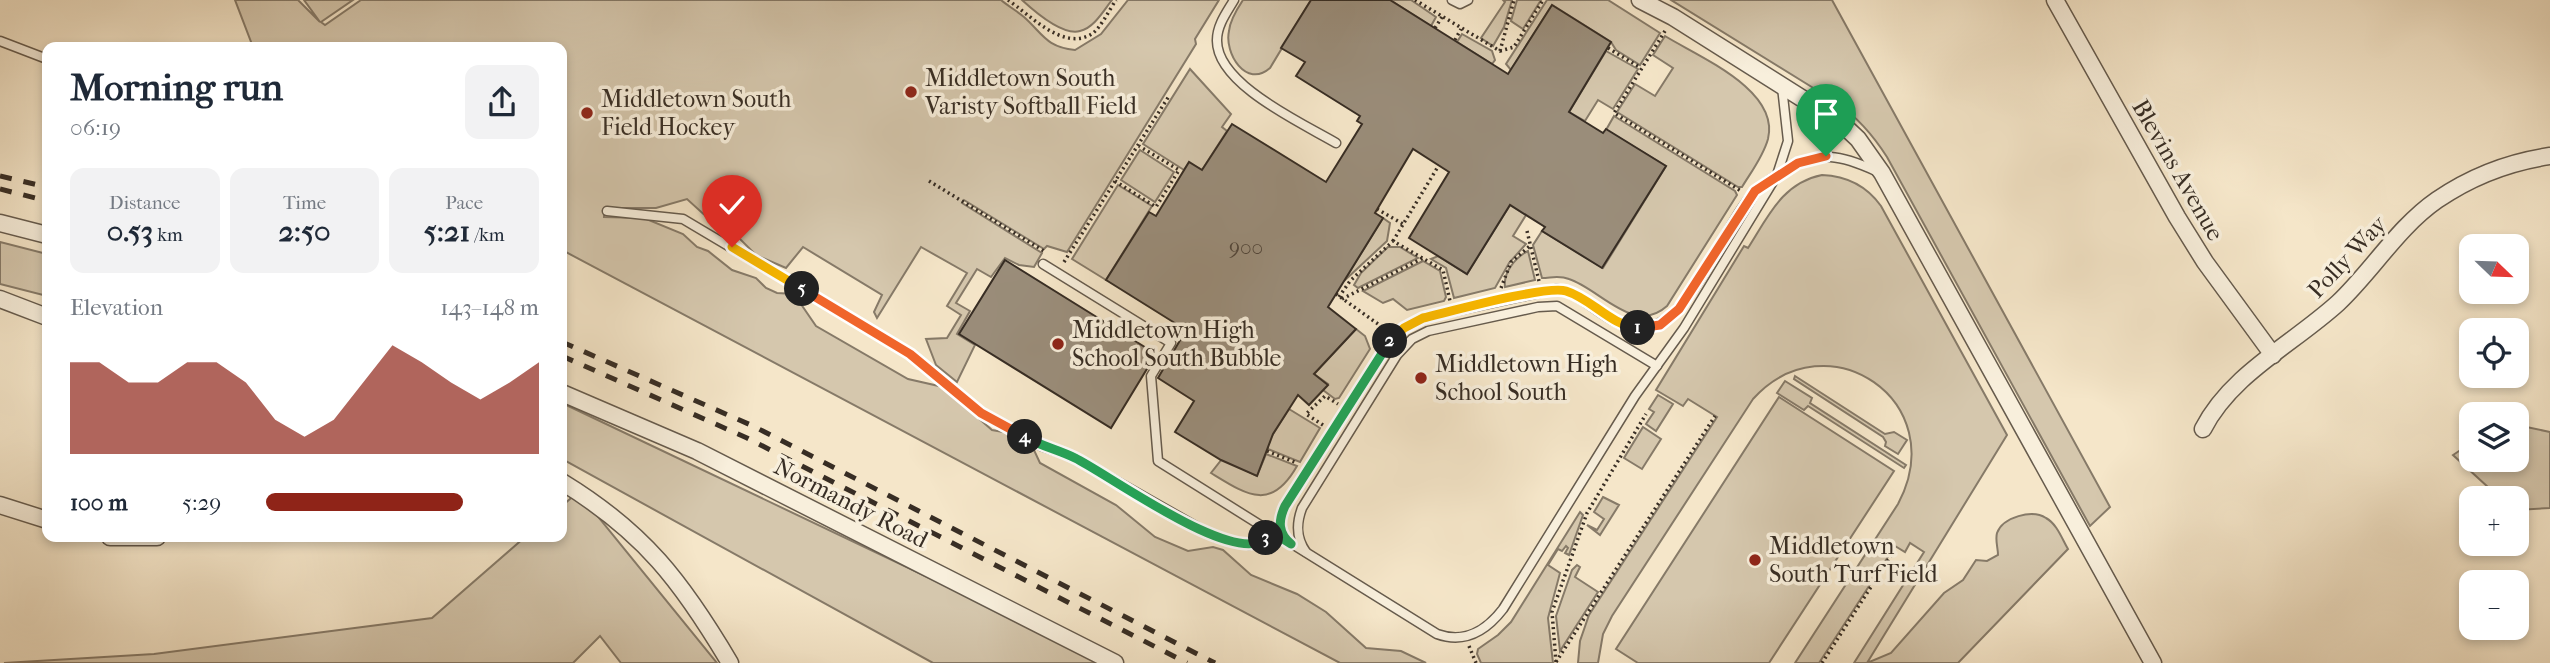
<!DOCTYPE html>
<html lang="en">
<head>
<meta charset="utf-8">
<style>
	:root { --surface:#fff; --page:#f2f2f3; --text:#1f2937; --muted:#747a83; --accent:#8f2418 }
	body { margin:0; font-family:"IM FELL French Canon",serif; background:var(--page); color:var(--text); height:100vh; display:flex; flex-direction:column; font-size:26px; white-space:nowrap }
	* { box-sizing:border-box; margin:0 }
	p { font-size:23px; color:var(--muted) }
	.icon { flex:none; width:38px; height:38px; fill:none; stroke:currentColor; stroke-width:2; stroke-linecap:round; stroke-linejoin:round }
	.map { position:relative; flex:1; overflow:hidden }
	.sheet { position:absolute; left:42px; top:42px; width:525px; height:500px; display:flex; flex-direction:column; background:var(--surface); border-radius:14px; box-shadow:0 4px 10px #0003 }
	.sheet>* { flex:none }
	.needle { width:46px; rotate:113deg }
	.controls { position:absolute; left:2459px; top:234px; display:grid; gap:14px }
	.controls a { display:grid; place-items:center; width:70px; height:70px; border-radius:14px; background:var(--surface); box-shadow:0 4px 10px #0003; font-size:35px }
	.pin { position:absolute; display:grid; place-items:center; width:60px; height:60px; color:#fff; margin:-72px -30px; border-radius:50% 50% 50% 0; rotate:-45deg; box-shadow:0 0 7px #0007 }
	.pin .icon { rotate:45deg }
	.km { position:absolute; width:35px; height:35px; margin:-18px; border-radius:50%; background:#222; color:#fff; font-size:19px; line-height:35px; text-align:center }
	.round { display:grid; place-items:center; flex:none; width:74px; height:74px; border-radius:14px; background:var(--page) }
	.summary { display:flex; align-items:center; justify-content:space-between; height:119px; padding:0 28px }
	h1 { font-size:38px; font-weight:700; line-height:52px }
	.figures { display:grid; grid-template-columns:repeat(3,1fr); gap:10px; height:119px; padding:7px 28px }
	.figures div { display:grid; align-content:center; border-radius:14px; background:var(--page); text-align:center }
	.figures b { font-size:30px; font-weight:700 }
	.figures small { font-size:19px; font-weight:400 }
	.figures p { font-size:19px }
	.chart { height:196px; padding:14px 28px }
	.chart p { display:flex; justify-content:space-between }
	.chart svg { width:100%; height:126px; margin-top:7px; fill:var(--accent); opacity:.7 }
	ul { padding:0 28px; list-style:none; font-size:23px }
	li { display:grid; grid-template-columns:112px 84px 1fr; align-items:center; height:52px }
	li i { height:18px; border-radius:9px; background:var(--accent) }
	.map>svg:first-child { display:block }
</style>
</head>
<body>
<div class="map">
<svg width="2550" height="663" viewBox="0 0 2550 663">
	<rect width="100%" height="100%" fill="#f5e6c9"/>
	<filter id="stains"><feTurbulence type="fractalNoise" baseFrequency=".00286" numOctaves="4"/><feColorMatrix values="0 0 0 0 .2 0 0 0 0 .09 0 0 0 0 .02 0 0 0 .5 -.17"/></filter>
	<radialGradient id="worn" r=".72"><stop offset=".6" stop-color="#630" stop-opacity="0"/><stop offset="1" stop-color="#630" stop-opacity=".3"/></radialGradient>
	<g fill="#d5c7ad" stroke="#867a68" stroke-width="2">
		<path d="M235,0H298L320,22L304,0H353L321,22L325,25L361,0H1001C1008,6 1017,11 1024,17C1043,34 1046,47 1075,50L1101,34L1128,0H1219L1195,39L1196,44L1067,252L1047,246L1044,249L964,200L962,203L1042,253L1034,267L1019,265L1005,258L991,277L977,269L956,303L970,311L957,334L975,345L957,382L936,365L926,339L947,338L961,315L947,306L967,273L921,247L877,318L874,312L882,295L803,247L786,268L756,255L732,231L710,220L687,199L656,208H604V217L644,218L683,234L697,247L708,251L732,270L756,278L766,288L777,293L794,294L816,326L908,379L943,387L992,430L1009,433L1026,442L1034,450L1040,463L1116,505L1155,537L1188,551L1213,547L1223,550L1251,575L1297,594L1326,612L1366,648L1401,651L1426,663H1340L562,250V47H253Z"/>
		<path d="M1022,0H1112C1104,10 1094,28 1080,31C1062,36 1034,11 1022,0Z"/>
		<path d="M1243,0H1311L1270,68C1246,89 1224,53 1229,31C1230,20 1237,9 1243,0Z"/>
		<path d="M1390,0H1411L1436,17L1431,26Z"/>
		<path d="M1503,0H1512L1504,27L1493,46L1481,38L1505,2Z"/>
		<path d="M1517,0H1541L1523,29L1511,21Z"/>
		<path d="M1547,0H1608L1660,33L1640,65L1616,50L1611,42L1552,5L1511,70L1506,64Z"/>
		<path d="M1671,0H1832L2110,507L2090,526L1887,157C1873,135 1857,117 1836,102Z"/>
		<path d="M1462,34L1492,51L1495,60L1492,64L1457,42Z"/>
		<path d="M1665,36C1699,57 1780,90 1768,139C1763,157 1751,172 1742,187H1738L1617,112L1635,84L1655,96L1673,68L1653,55Z"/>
		<path d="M1606,51L1638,69L1613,109L1598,100L1585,121L1569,112Z"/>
		<path d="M1190,69L1231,114L1222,127L1227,131L1202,170L1189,163L1184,170L1143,144Z"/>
		<path d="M1614,116L1735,191L1737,195L1667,306C1634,336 1600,289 1569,279C1559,275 1551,278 1542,278L1533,245L1542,231L1603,268L1666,166L1606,130Z"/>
		<path d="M1140,150L1174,172L1155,202L1121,180Z"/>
		<path d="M1822,175C1847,176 1866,185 1881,206L2007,435L1867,663L1891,653L1944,593L1963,580L1976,560L1987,561L1998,555C1998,548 1995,540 1997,533C2003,517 2032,509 2046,518C2057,524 2062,539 2068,549L1958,663H1854L1924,552L1910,543L1905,552L1895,546L1819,663H1795L1898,504C1953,401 1827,317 1753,399L1612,616L1603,634L1598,663H1578L1580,641L1589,615L1717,417L1688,399L1683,406L1656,390L1744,246L1748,248C1768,217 1782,183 1822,175Z"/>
		<path d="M1118,185L1152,206L1106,280L1072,259Z"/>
		<path d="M1510,205L1526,215L1513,236L1526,244L1509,263L1495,288L1454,298L1446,268L1431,259L1438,256L1467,274Z"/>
		<path d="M1383,218L1390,223L1387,241L1344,281Z"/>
		<path d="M0,242L47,254V296L0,284Z"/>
		<path d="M1388,247H1400L1418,258L1358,288L1354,285L1361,273Z"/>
		<path d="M1528,251L1535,280L1505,287C1503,272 1516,257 1528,251Z"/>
		<path d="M1423,261L1440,271L1446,297L1444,301L1407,310L1393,299L1383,303L1363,291Z"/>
		<path d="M1356,329L1365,336L1370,349L1339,398L1335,399L1323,390L1328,384L1314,374Z"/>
		<path d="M1795,376L1885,434L1894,432L1907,440L1898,454L1885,446L1886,442L1883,437L1794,379Z"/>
		<path d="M1785,381L1812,398L1810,403L1906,465L1904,468L1808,406L1804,410L1777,393Z"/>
		<path d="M1658,395L1673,404L1656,431L1646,424L1654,412L1649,409Z"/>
		<path d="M1779,397L1894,471L1769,663H1638L1616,649Z"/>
		<path d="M562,403L1108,663H933L562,459Z"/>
		<path d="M1289,409L1320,428L1300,462L1268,449V442Z"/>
		<path d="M2517,425L2550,432V508L2517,510L2516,499H2501L2453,455L2471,443V460H2516Z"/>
		<path d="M1643,427L1661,439L1642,469L1624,458Z"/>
		<path d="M1266,454L1297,466C1271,512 1247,495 1211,473L1222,459L1257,476Z"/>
		<path d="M578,492L717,663H621L600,636L573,663H4L154,654L432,618L525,537H562V506Z"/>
		<path d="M1603,497L1619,505L1600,535L1587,525L1597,530L1604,519L1594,512Z"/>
		<path d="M1580,512L1583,515L1569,555L1565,553L1568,548L1566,546L1562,551L1558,549L1548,565L1560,573L1548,618L1553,663H1481L1477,654L1478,649L1498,635L1511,622Z"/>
		<path d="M1577,565L1580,567L1575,577L1598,592L1560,651L1556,616L1572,570Z"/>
	</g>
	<g fill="#9a8d7a" stroke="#372d24" stroke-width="2">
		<path d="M1311,0H1390L1508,74L1552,5L1611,42L1569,112L1603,133L1606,129L1666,166L1602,268L1542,231L1545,227L1510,205L1467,274L1409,238L1449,172L1413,149L1375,213L1383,218L1328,307L1356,329L1314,374L1328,385L1309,405L1298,395L1273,434L1257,476L1221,460L1175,432L1194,401L1158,378L1186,330L1106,280L1149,212L1156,216L1189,162L1202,170L1232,124L1326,182L1362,124L1357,121L1360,116L1296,76L1305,62L1281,48Z"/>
		<path d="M1005,260L1156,354L1111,428L959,334Z"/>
	</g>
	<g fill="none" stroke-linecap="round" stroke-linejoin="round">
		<defs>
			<g id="service">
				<path d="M1234,0C1227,12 1217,25 1217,40C1216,84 1302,123 1336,143"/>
				<path d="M1452,0L1460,4L1468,0"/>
				<path d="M0,41L47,59"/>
				<path d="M1782,87L1788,141L1777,175L1684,328L1635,396L1503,609C1486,631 1465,644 1437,634L1286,540C1276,526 1280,514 1288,501L1388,344L1404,328L1423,318L1557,289C1588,295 1610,331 1643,328C1690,325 1722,229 1751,196C1760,185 1774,177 1785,170C1820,150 1841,155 1876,171"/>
				<path d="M607,211L683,219L910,354L981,413L1041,446L1074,457L1215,537L1249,545L1262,542L1272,532"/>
				<path d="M1043,264L1171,343L1151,376L1158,461L1276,535"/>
				<path d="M1306,552C1296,538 1296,524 1302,508L1397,355L1412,339L1428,331L1538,307L1557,306L1657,366"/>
			</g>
			<g id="minor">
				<path d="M1640,0L1673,17L1841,123L1858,139L1882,173L2153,663"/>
				<path d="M2055,0L2177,217L2205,262L2273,355"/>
				<path d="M0,223L47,235"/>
				<path d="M0,299L47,317"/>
				<path d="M562,393L697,451L1115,663"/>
				<path d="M2203,429C2231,374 2293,344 2338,303C2372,271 2398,227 2437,200C2472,176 2509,162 2550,156"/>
				<path d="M562,482C644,532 682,582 730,663"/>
				<path d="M0,505L47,520"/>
				<path d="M110,537H157"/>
			</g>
		</defs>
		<use href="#service" stroke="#665b4d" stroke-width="11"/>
		<use href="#minor" stroke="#665b4d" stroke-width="19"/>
		<g stroke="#372d24" stroke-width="3.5" stroke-dasharray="2 3.5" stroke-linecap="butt">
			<path d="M1008,0C1030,15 1062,50 1090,35C1100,30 1109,10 1116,0"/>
			<path d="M1415,0L1500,51L1514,47L1543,0"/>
			<path d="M1435,28L1442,17"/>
			<path d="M1665,31L1614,113L1741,191"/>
			<path d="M1455,40L1461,29"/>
			<path d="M1608,48L1641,68"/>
			<path d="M1500,51L1514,0"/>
			<path d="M929,181L1044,251"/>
			<path d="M1115,181L1156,207L1179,170L1139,146"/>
			<path d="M1377,209L1403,224"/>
			<path d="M1527,231L1539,281"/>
			<path d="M1393,241L1439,165"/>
			<path d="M1064,262L1169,96"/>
			<path d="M1501,288L1511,262L1531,245"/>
			<path d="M1336,294L1385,329"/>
			<path d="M1339,297L1350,281L1393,241L1443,270L1450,301"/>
			<path d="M1342,299L1423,258"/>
			<path d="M1323,425L1306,414L1325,396L1338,404"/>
			<path d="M1267,451L1297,463"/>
			<path d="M1469,646L1476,663"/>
			<path d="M1556,662L1715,416"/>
			<path d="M1556,662L1552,612L1587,513L1646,414"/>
			<path d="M1822,663L1896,548"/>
		</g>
		<use href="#service" stroke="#f8efdc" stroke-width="8"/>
		<use href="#minor" stroke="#f8efdc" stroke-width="16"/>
		<g stroke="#372d24" stroke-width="5" stroke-dasharray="12 12" stroke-linecap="butt">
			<path d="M0,176L47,187"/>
			<path d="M0,189L47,201"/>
			<path d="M562,342L753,426L1215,663"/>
			<path d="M562,356L747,438L1187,663"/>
		</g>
	</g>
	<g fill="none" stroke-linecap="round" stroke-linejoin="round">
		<defs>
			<path id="split-1" d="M1638,328L1660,325L1679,309L1755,191L1798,163L1826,156"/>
			<path id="split-2" d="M1390,341L1404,328L1423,318C1449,312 1546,285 1566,291C1592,299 1610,325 1638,328"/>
			<path id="split-3" d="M1266,538L1272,532L1291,544C1278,533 1278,521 1285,506L1390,341"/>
			<path id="split-4" d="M1025,437C1041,446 1059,450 1075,458C1108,474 1236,568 1266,538"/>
			<path id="split-5" d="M802,289L910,354L981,413L1025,437"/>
			<path id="split-6" d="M732,247L802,289"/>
		</defs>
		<use href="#split-1" stroke="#fff" stroke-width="14"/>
		<use href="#split-2" stroke="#fff" stroke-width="14"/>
		<use href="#split-3" stroke="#fff" stroke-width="14"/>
		<use href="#split-4" stroke="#fff" stroke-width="14"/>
		<use href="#split-5" stroke="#fff" stroke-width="14"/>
		<use href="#split-6" stroke="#fff" stroke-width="14"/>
		<use href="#split-1" stroke="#f0652b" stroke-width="9"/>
		<use href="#split-2" stroke="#f5b400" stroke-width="9"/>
		<use href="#split-3" stroke="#22a559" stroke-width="9"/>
		<use href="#split-4" stroke="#22a559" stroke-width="9"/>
		<use href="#split-5" stroke="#f0652b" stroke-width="9"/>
		<use href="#split-6" stroke="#f5b400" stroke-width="9"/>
	</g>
	<g fill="#8f2418" stroke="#f8efdc" stroke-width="2.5">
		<circle cx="911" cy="92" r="7"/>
		<circle cx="587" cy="113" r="7"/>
		<circle cx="1058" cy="344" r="7"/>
		<circle cx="1421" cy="378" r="7"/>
		<circle cx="1755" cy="560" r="7"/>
	</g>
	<g text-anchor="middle" stroke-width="7" stroke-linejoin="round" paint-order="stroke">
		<g font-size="21" fill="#50453a">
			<text x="1246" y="254">900</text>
		</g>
		<g font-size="24" fill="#372d24" stroke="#f8efdc" text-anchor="start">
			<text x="925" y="86">Middletown South<tspan x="925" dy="28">Varisty Softball Field</tspan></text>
			<text x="601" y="107">Middletown South<tspan x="601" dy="28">Field Hockey</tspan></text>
			<text x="1072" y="338">Middletown High<tspan x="1072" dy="28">School South Bubble</tspan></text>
			<text x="1435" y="372">Middletown High<tspan x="1435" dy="28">School South</tspan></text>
			<text x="1769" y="554">Middletown<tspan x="1769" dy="28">South Turf Field</tspan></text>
		</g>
		<g font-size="24" fill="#372d24" stroke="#f8efdc">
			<text transform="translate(2178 170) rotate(60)" y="8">Blevins Avenue</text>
			<text transform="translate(2347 257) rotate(-47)" y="8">Polly Way</text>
			<text transform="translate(851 503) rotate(27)" y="8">Normandy Road</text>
		</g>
	</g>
	<rect width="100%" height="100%" filter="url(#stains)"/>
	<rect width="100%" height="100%" fill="url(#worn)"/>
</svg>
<div class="controls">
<a><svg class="needle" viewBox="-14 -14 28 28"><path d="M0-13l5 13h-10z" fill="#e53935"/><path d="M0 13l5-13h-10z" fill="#747a83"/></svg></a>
<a><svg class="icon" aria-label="locate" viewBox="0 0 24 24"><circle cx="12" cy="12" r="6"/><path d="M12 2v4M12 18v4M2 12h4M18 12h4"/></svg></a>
<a><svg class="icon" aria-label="layers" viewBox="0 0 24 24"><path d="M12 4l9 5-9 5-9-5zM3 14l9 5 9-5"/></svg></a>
<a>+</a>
<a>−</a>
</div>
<div class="pin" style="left:1826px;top:156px;background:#1e9e55"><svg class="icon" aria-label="arrive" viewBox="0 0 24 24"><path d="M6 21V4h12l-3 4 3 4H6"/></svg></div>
<div class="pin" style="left:732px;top:247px;background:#d93025"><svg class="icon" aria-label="check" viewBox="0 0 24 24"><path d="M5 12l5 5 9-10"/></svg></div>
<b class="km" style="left:1638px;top:328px">1</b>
<b class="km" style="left:1390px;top:341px">2</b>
<b class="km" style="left:1266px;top:538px">3</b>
<b class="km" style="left:1025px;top:437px">4</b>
<b class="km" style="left:802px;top:289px">5</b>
<section class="sheet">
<div class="summary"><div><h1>Morning run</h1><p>06:19</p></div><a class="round"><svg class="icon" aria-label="share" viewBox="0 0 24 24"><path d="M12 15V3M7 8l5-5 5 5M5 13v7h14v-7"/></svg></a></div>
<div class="figures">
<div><p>Distance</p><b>0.53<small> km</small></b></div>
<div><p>Time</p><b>2:50</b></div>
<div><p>Pace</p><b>5:21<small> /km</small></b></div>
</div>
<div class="chart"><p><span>Elevation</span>143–148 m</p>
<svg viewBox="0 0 160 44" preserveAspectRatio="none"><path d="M0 44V12L10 12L20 19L30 19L40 12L50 12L60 19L70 32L80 38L90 32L100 19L110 6L120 12L130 19L140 25L150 19L160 12V44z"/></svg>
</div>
<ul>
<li><b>100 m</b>5:29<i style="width:72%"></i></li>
</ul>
</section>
</div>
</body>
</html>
